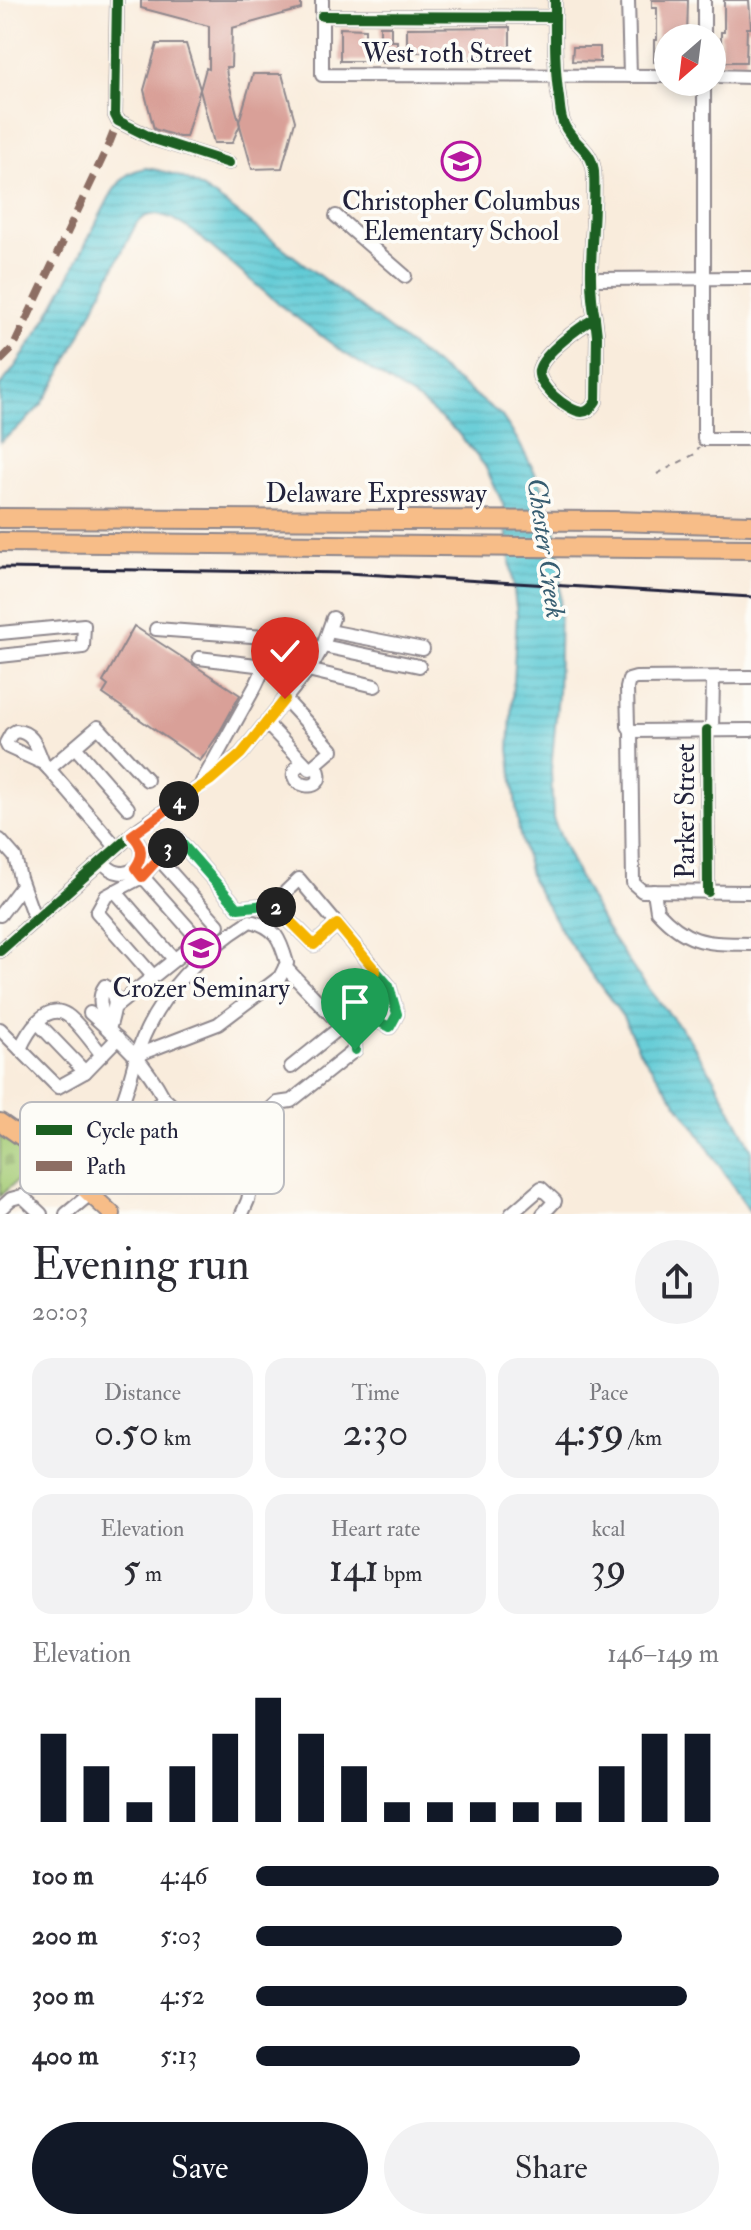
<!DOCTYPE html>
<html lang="en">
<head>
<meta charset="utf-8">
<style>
	:root { --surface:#fff; --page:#f2f2f3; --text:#2b2b33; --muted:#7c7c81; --accent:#111827 }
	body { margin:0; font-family:"IM FELL Double Pica",serif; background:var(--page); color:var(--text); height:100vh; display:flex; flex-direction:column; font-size:30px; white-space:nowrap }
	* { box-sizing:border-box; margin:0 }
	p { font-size:26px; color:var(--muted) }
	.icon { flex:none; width:44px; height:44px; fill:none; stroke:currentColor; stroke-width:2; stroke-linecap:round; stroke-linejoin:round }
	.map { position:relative; height:1214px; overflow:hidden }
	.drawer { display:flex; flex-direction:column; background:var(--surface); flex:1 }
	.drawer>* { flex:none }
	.needle { width:52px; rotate:208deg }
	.fabs { position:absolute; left:654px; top:24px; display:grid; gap:16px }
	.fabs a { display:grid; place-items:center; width:72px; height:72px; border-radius:50%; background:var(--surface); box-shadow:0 4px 12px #0003; font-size:40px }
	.pin { position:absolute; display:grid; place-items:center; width:68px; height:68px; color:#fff; margin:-82px -34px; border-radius:50% 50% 50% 0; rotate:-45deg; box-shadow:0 0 8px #0007 }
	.pin .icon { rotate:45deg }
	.km { position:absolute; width:40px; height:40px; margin:-20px; border-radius:50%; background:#222; color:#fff; font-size:22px; line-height:40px; text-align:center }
	.round { display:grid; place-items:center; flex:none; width:84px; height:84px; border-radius:42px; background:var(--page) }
	.headline { display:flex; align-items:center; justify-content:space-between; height:136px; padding:0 32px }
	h1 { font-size:44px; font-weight:600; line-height:60px }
	.stats { display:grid; grid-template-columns:repeat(3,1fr); gap:12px; height:136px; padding:8px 32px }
	.stats div { display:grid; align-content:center; border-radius:20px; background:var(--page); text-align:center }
	.stats b { font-size:40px; font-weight:600 }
	.stats small { font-size:22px; font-weight:400 }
	.stats p { font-size:22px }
	.chart { height:224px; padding:16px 32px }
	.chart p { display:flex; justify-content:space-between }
	.chart svg { width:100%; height:144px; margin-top:8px; stroke:var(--accent); stroke-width:6 }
	.cta { display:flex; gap:16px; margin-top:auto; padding:16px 32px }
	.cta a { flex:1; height:92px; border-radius:48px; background:var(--accent); color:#fff; font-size:32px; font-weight:600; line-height:92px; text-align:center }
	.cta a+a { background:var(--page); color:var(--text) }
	ul { padding:0 32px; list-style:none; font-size:26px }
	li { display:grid; grid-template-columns:128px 96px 1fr; align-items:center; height:60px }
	li i { height:20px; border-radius:10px; background:var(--accent) }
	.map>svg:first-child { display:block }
</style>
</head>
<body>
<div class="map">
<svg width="751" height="1214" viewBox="0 0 751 1214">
	<defs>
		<pattern id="cemetery-stones" width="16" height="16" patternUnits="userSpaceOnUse" patternTransform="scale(2)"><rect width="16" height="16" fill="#a6cc77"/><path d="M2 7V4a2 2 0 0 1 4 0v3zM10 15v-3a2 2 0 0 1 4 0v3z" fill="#8faf68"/></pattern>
		<pattern id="water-rules" width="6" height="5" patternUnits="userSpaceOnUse" patternTransform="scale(2)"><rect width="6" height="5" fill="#5ecad5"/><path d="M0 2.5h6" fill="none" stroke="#51adb8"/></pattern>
	</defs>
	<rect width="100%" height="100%" fill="#fdfcf7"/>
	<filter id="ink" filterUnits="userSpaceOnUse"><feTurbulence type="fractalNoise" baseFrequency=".0125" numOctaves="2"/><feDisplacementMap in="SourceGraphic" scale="16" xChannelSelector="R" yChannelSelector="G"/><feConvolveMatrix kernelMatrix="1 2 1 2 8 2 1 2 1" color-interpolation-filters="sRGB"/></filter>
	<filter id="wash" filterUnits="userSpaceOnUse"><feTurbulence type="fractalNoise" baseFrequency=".006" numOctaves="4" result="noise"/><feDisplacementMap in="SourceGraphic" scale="32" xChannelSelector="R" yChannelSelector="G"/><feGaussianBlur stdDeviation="1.8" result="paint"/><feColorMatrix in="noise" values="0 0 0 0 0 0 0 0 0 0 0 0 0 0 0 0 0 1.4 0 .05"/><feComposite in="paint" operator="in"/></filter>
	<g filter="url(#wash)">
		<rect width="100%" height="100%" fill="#f9ecdc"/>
		<path fill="url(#cemetery-stones)" stroke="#647759" stroke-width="2" d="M0,1136L39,1161L0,1196Z"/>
		<path fill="url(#water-rules)" stroke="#407688" stroke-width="2" d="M146,168C184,174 196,184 227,205L501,415L517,439L541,484L557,536L561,566L558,695L551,770L553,819L577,874L605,927L637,974L688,1037L714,1078L744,1134L751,1149V1214L697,1131L639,1050L623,1017L565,937L531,879L519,831L509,749L517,615L503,504L485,466L457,432L421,402L344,353L281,306L194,232L171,218L157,214L146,216L136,224L59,377L42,404L23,424L0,442V386C47,329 77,259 111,194C122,178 126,172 146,168Z"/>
		<g id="blocks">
			<g fill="#d9a098">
				<path d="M141,0H301V9L232,28L231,67H226L227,76L240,125L232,143H214L200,90L206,68L209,69V26L141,8Z"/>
				<path d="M652,0H688L687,38H668V62H654V40H657V8H652Z"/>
				<path d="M724,0H749L751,28H747L746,62H721V32H724Z"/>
				<path d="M380,26H391V41H397V51H391V63H382V61H340V28L365,29V47H380Z"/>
				<path d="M510,27V51H493V55H478V59H465V53L417,52V48H407V28Z"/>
				<path d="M157,44H186L200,89L186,137H179L154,129L144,90Z"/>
				<path d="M573,47H600V62L572,61Z"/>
				<path d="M253,74H282L295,121L282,168L252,169L239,122Z"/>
				<path d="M134,626L240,695L218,735L200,761L103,694L108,686L103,682Z"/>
			</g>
		</g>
	</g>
	<g filter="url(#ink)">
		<use href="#blocks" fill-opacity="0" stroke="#8e878c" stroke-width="2"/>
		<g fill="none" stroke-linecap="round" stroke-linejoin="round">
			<defs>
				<g id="minor">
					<path d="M117,0L115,115L118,121L154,139L229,163"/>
					<path d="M322,0V75L668,76"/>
					<path d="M555,0C555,33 554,65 559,98C560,105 560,114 563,122C571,144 592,147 594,172C597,220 585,271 595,318C581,326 543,353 539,370C536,385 568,411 582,412C589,412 593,406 596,401L597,336L595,318"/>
					<path d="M628,0L630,76"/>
					<path d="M322,16L555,17"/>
					<path d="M704,38V0"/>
					<path d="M712,76L751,77"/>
					<path d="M704,82V439H751"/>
					<path d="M336,216L405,276"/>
					<path d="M592,279L751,278"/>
					<path d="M156,629L278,638L256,685L202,782"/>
					<path d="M329,631L423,649"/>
					<path d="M0,633L84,625L83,647L0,656"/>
					<path d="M323,646L419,666"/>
					<path d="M199,658L264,666"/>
					<path d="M308,670L375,686"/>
					<path d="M751,677L636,678L629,680L627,688L628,726L631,731L633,883L642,891L751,892"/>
					<path d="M266,723L310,769L332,750L285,699"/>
					<path d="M707,730L708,892"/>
					<path d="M712,730L713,678"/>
					<path d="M631,731L751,730"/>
					<path d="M75,747L128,808"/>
					<path d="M303,762C271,784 334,800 316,765"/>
					<path d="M43,763C37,749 34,732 16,731L11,734L6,743L8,747L43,763L49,769"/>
					<path d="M0,840L15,857L20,878L35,920"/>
					<path d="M117,848L49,769L98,727L147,780"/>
					<path d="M158,858L218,925"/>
					<path d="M102,861C124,890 158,860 132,835"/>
					<path d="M115,891L174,959"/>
					<path d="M654,891L657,911C689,946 708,943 751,944"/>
					<path d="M0,915L22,886"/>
					<path d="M0,951L137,830L198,788L241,754L313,664L323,646L333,618"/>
					<path d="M153,976L97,912L106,896L142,877L177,838L238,908L273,904"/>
					<path d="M105,986C121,997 113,1013 109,1030C104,1015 95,1000 105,986Z"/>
					<path d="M114,1008L199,940L135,868"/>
					<path d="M90,1013C122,1042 143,1059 164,1098L149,1114L207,1173L223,1159L218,1149L164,1098"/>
					<path d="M37,1022L85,1072"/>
					<path d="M0,1029L58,1087L85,1072L118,1038"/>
					<path d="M20,1049C27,1033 46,1001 67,1015C77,1021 94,1045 102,1055"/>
					<path d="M291,1067L352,1018C368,1016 376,1020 390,1027L397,1014L389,986L299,879L273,904L314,945L337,924"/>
					<path d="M91,1139L116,1166L123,1165L141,1146V1133L120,1108"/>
					<path d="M58,1164C73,1152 93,1141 107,1127C126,1107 130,1074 139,1048C158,995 202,951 250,921C276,927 280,939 287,963L280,977L218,1024L137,1055"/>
					<path d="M0,1209L11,1199L22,1196L41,1214"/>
					<path d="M66,1214L90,1194"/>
					<path d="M242,1214L248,1200L252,1181L245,1141L249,1129L277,1103L291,1101L355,1050L354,1039L285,967"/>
					<path d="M511,1214L541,1188L555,1201L543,1214"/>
				</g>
				<path id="major" d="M0,1122L50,1157L112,1214"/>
				<g id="highway">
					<path d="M0,518L614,521L751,525"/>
					<path d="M0,542L751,549"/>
				</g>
			</defs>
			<use href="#minor" stroke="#8e878c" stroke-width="16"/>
			<use href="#major" stroke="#8e878c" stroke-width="20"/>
			<use href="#highway" stroke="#8e878c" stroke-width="22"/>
			<path stroke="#8e878c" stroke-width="2" stroke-dasharray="6 6" stroke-linecap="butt" d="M657,474L695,454L699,447"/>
			<use href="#minor" stroke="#fff" stroke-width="12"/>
			<use href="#major" stroke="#f7bd88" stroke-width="16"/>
			<use href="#highway" stroke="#f7bd88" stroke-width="18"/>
			<path stroke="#22223b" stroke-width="3" d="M0,568L347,573L751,597"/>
			<path stroke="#8d6e63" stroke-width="8" stroke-dasharray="16 8" stroke-linecap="butt" d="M0,361L13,348L109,144L118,121"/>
			<defs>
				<g id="cycleway">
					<path d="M117,0L115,115L118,121L154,139L229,163"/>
					<path d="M555,0C555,33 554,65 559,98C560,105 560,114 563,122C571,144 592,147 594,172C597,220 585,271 595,318C581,326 543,353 539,370C536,385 568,411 582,412C589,412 593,406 596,401L597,336L595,318"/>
					<path d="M322,16L555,17"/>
					<path d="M707,730L708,892"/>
					<path d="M0,951L137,830"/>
				</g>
			</defs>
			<use href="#cycleway" stroke="#fdfcf7" stroke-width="15"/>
			<use href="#cycleway" stroke="#1b5e20" stroke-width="10"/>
		</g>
	</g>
	<g fill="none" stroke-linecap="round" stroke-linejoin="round" filter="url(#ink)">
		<defs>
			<path id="split-1" d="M355,1050L354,1039L341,1026C361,1012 370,1017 390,1027L397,1014L389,986L376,971"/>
			<path id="split-2" d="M276,907L314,945L337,924L376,971"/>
			<path id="split-3" d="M168,848L177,838L238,908L273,904L276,907"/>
			<path id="split-4" d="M168,848L142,877L135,868C144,856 143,846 132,835L179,801"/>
			<path id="split-5" d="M179,801L211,780L241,754L285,699"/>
		</defs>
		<use href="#split-1" stroke="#fff" stroke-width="16"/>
		<use href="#split-2" stroke="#fff" stroke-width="16"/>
		<use href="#split-3" stroke="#fff" stroke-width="16"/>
		<use href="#split-4" stroke="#fff" stroke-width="16"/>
		<use href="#split-5" stroke="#fff" stroke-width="16"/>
		<use href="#split-1" stroke="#22a559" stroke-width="10"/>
		<use href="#split-2" stroke="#f5b400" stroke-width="10"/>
		<use href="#split-3" stroke="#22a559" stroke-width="10"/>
		<use href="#split-4" stroke="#f0652b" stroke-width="10"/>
		<use href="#split-5" stroke="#f5b400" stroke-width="10"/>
	</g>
	<defs>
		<symbol id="school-ring" viewBox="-11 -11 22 22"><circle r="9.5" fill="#fdfcf7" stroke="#b5179e" stroke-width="1.5"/><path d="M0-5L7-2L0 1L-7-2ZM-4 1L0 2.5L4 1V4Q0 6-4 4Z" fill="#b5179e"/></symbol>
	</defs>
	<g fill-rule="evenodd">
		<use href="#school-ring" x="439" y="139" width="44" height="44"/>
		<use href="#school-ring" x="179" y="926" width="44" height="44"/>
	</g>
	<g text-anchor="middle" stroke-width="7" stroke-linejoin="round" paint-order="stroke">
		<g font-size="26" fill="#22223b" stroke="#fdfcf7">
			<text x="447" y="62">West 10th Street</text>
			<text x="376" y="502">Delaware Expressway</text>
			<text transform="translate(685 811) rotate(-90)" y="9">Parker Street</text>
		</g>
		<g font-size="26" fill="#22223b" stroke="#fdfcf7">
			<text x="461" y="210">Christopher Columbus<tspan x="461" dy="30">Elementary School</tspan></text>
			<text x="201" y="997">Crozer Seminary</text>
		</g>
		<g font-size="28" font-style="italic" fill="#375d71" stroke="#fdfcf7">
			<text transform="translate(547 548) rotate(82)" y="10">Chester Creek</text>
		</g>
	</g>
	<rect x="20" y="1102" width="264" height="92" rx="12" fill="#fdfcf7" stroke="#bbbbbf" stroke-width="2"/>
	<rect x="36" y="1125" width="36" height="10" fill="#1b5e20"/>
	<rect x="36" y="1161" width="36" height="10" fill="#8d6e63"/>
	<g font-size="22" fill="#22223b">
		<text x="86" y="1138">Cycle path</text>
		<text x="86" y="1174">Path</text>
	</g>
</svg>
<div class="fabs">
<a><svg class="needle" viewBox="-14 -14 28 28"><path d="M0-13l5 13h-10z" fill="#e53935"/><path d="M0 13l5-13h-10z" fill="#7c7c81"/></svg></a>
</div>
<div class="pin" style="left:355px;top:1050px;background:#1e9e55"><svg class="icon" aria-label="arrive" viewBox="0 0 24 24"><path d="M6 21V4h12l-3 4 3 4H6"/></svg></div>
<div class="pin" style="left:285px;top:699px;background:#d93025"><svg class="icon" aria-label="check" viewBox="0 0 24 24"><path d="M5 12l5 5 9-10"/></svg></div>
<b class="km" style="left:276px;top:907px">2</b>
<b class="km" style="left:168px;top:848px">3</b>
<b class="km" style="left:179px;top:801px">4</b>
</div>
<section class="drawer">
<div class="headline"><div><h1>Evening run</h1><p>20:03</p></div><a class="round"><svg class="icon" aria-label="share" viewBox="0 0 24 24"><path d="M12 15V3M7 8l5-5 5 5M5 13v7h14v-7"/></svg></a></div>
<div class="stats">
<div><p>Distance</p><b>0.50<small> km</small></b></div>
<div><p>Time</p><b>2:30</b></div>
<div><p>Pace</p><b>4:59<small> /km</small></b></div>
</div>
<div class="stats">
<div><p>Elevation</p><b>5<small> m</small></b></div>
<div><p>Heart rate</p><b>141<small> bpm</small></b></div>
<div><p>kcal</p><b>39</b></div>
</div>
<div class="chart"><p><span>Elevation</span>146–149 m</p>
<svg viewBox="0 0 160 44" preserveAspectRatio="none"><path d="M5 44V17M15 44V27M25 44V38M35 44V27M45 44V17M55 44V6M65 44V17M75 44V27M85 44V38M95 44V38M105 44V38M115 44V38M125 44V38M135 44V27M145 44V17M155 44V17"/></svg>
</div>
<ul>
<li><b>100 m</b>4:46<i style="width:100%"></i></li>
<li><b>200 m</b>5:03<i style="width:79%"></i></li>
<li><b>300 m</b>4:52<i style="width:93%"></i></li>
<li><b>400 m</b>5:13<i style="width:70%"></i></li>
</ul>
<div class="cta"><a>Save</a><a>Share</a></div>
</section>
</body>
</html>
